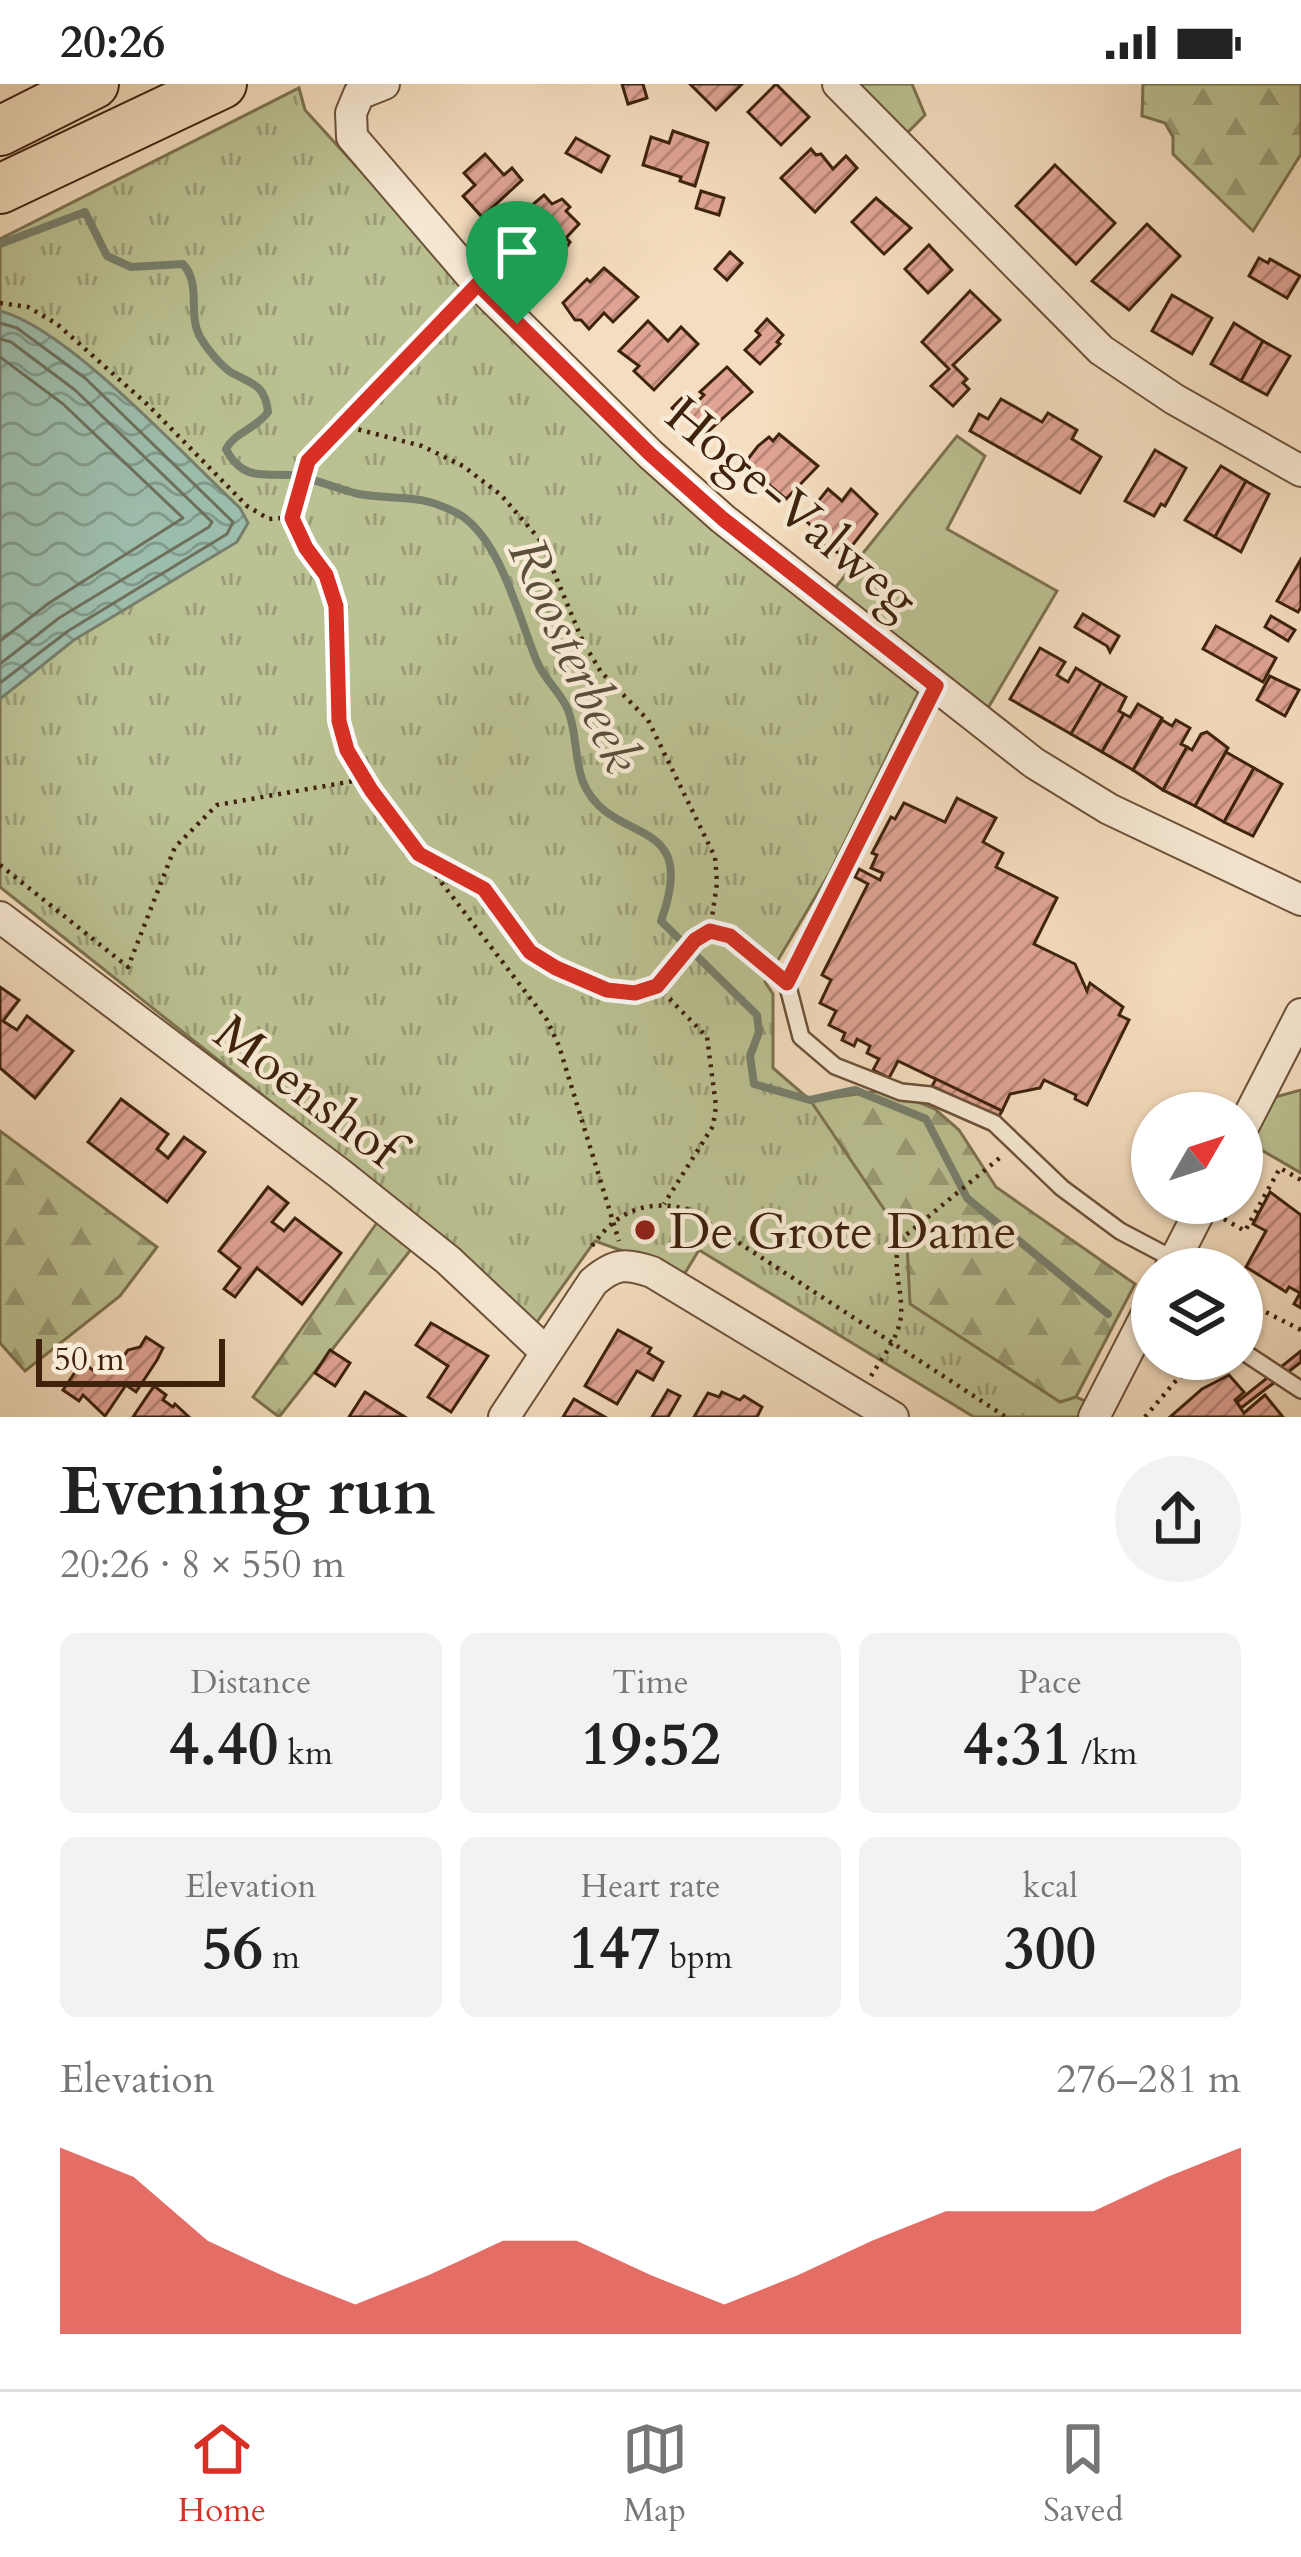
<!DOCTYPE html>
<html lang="en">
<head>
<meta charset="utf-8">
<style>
	:root { --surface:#fff; --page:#f2f2f2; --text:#222; --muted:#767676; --line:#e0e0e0; --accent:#d93025 }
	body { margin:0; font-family:Cardo,serif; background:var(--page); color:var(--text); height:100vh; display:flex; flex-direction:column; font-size:45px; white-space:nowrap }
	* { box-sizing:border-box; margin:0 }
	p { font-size:39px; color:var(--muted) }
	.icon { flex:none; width:66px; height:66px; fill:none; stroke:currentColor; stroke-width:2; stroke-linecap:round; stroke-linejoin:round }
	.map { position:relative; height:1333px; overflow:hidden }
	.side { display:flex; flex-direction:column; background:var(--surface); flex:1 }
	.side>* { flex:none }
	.needle { width:78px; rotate:51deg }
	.tools { position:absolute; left:1131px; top:1008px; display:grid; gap:24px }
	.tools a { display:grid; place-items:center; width:132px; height:132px; border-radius:50%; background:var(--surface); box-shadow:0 3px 9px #0004; font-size:60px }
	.scale { position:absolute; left:36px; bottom:30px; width:189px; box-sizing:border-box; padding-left:12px; border:6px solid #3e220c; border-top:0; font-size:33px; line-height:42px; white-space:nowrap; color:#3e220c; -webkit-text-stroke:9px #f8ead5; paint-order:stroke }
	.pin { position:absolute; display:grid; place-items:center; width:102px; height:102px; color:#fff; margin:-123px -51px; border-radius:50% 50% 50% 0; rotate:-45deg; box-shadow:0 0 12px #0007 }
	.pin .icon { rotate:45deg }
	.round { display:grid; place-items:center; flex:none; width:126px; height:126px; border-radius:63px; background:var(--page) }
	.headline { display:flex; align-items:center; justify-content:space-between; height:204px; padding:0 60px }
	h1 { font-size:66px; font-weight:800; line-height:90px }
	.figures { display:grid; grid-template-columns:repeat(3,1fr); gap:18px; height:204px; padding:12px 60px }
	.figures div { display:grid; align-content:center; border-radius:18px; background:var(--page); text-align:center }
	.figures b { font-size:60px; font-weight:800 }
	.figures small { font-size:33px; font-weight:400 }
	.figures p { font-size:33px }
	.chart { height:336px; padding:24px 60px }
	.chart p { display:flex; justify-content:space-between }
	.chart svg { width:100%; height:216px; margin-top:12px; fill:var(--accent); opacity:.7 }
	.status { display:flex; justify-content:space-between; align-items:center; height:84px; padding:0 60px; background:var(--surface); direction:ltr }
	.status svg { height:33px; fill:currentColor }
	.menu { display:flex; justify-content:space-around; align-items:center; height:168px; border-top:3px solid var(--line); background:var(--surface); font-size:33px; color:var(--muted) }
	.menu a { display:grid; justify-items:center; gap:6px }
	.menu .current { color:var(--accent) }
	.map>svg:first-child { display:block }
</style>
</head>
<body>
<div class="status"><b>20:26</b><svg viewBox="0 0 49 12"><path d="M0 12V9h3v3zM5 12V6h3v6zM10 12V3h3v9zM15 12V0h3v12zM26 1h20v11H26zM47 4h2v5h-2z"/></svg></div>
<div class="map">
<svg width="1301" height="1333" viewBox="0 0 1301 1333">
	<defs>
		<pattern id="forest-firs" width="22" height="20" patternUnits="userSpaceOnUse" patternTransform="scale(3)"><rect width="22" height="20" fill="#bbc192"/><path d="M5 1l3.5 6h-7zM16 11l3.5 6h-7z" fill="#999c76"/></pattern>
		<pattern id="park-tufts" width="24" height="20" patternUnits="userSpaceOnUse" patternTransform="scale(3)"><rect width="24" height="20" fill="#bbc192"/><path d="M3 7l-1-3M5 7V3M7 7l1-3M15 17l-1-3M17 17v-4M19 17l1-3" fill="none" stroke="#999c76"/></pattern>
		<pattern id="water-waves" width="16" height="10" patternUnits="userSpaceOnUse" patternTransform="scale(3)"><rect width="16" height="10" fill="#9dbdac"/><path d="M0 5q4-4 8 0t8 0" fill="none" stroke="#81998a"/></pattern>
		<pattern id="building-hatch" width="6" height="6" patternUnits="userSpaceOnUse" patternTransform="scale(3)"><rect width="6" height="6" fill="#e0a495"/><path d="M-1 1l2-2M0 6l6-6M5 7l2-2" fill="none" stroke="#b78578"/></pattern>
	</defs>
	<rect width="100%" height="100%" fill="#f5debf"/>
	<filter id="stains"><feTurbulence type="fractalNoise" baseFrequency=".00167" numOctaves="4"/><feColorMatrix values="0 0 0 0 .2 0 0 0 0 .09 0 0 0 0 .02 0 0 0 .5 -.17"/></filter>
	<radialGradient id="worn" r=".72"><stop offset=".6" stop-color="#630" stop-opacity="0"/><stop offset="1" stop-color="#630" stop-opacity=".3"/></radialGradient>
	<g fill="#bbc192" stroke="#7c724f" stroke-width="3">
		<path d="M859,0H912L925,31L907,49Z"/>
		<path d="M957,352L985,372L947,445L1057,507L988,624L831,509Z"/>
		<path d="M1301,1006V1089L1251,1060L1275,1013Z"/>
	</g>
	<g fill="url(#forest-firs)" stroke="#7c724f" stroke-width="3">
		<path d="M1143,0H1301V70L1253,147L1173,70V53L1165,39L1142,32Z"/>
		<path d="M879,1007L897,1009L935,1025L959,1046L996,1103L1135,1200L1076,1313L1060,1319L910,1220L796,1025L815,1016Z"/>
		<path d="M0,1047L157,1163L120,1212L25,1287L0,1259Z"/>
		<path d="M381,1133L416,1159L279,1333L253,1313Z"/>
	</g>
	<path fill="url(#park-tufts)" stroke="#7c724f" stroke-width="3" d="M299,4L305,26L473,210L921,603L830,788L765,898L773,910V984L810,1016L907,1159L910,1220L1060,1318L1076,1313L1088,1318L1081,1333H974L699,1166L685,1189L595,1157L534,1242L430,1144L0,803V155Z"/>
	<path fill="url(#water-waves)" stroke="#777f6c" stroke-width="3" d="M0,227C69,245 184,372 240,424L248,439L237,458L74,556L0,615Z"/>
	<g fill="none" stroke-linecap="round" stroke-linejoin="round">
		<g stroke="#6e705c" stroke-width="3">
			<path d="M0,239L17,244L85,294L233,438L227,450L68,547L0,599"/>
			<path d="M0,255L11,258L75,306L212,438L209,443L59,534L0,580"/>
			<path d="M0,273L63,320L183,434L49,519L0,557"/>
		</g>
		<path stroke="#777f6c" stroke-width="8" d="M0,160L85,128L107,172L131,183L183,180C202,201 187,229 200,253C207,265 221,282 232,289C253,300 265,301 268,328C256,345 235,348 226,365C230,373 235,380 243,385C257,394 281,389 297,392C318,396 338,405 359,410C399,417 416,408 457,429C501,453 519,536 538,580C546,597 561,609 568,626C577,648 574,674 583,698C610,764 701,727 661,837L757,931L759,948L750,972L754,1000L810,1016L855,1006L926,1035L967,1114L1108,1230"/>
	</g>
	<g fill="url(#building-hatch)" stroke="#3e220c" stroke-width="3">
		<path d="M622,0H643L647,14L628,20Z"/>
		<path d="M690,0H742L716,26Z"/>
		<path d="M776,0L809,33L781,61L748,28Z"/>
		<path d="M673,47L708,59L695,102L680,97L681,93L643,81L651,53L669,59Z"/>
		<path d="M576,54L609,72L601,88L566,69Z"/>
		<path d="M811,65L816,71L821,70L833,85L846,72L857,84L815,128L781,94Z"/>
		<path d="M485,70L504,91L512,84L522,96L482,133L463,112L475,101L464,89Z"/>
		<path d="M1055,81L1115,139L1076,180L1016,122Z"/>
		<path d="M701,107L724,114L719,131L696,124Z"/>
		<path d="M544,111L552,120L562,115L570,123L566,127L579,140L566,154L570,158L545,197L498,150Z"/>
		<path d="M876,114L911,144L884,170L852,138Z"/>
		<path d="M1147,140L1180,172L1129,226L1092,197Z"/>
		<path d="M929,161L952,186L928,209L905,185Z"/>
		<path d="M730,168L742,179L727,196L715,185Z"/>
		<path d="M1259,174L1268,179L1270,175L1300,192L1287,214L1249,192Z"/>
		<path d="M604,184L638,213L613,238L604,229L589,245L581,236H575L563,219L587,195L590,198Z"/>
		<path d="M970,207L1000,236L953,281L967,295L963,299L969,305L953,322L931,302L949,285L922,258Z"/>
		<path d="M1172,211L1212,234L1192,270L1152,247Z"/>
		<path d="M767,235L783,251L777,258L780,260L760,280L745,266L760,251L756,247Z"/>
		<path d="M648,237L668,257L681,243L698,260L654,306L634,287L639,282L619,267Z"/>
		<path d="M1234,239L1263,257L1241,297L1211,280Z"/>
		<path d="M1263,257L1290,272L1267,311L1241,297Z"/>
		<path d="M727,283L752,308L702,353L672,324L687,309L696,319L704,311L700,308Z"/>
		<path d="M1001,315L1042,338L1048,329L1077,346L1072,355L1101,373L1080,409L970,347L979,330L988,335Z"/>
		<path d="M779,350L818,382L786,415L744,380L758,362L769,353L773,357Z"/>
		<path d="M1155,366L1186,384L1165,422L1161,420L1154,432L1125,417Z"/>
		<path d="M1221,382L1246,397L1215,453L1185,436Z"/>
		<path d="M1246,397L1269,410L1241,468L1215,453Z"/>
		<path d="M828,405L842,417L851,405L877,430L844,472L819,458L823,453L804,435Z"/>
		<path d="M1301,475V523L1298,528L1277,517Z"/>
		<path d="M1083,530L1119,552L1110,568L1107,562L1075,543Z"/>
		<path d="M1271,532L1295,546L1288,557L1265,543Z"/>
		<path d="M1216,542L1276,574L1263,598L1203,565Z"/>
		<path d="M1040,564L1065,578L1057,591L1063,595L1068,598L1076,584L1101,599L1071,650L1010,615Z"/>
		<path d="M1270,592L1299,606L1285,632L1257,616Z"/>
		<path d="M1101,599L1126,613L1119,627L1124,630L1102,668L1071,650Z"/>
		<path d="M1138,620L1162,634L1133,686L1102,668L1124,630L1130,633Z"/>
		<path d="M1162,636L1172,642L1176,636L1190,644L1181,660L1187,663L1163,706L1133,686Z"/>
		<path d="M1207,648L1228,664L1195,722L1163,706L1187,663L1192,666L1201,650Z"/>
		<path d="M1226,668L1254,684L1224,738L1195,722Z"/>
		<path d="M1254,684L1282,700L1253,752L1224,738Z"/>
		<path d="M957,714L996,734L983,758L1003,769L996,783L1057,814L1034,860L1075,880L1087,907L1090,899L1123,923L1119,931L1129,936L1087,1021L1075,1015L1076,1011L1044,996L1040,1004L1010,1010L1002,1027L898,977L889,994L873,986L879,975L867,969L870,962L857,955L854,962L842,956L845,949L829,941L836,927L820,919L831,896L822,891L868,800L855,793L859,785L880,796L883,789L871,784L877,771L872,769L891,733L895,735L904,719L945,738Z"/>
		<path d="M0,903L19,916L3,937L17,946L27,932L73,967L35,1014L0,984Z"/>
		<path d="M936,995L1002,1027L998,1034L932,1002Z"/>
		<path d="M121,1015L168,1050L157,1065L168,1074L184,1053L205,1068L167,1118L88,1058Z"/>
		<path d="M268,1103L288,1119L272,1138L284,1147L295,1134L341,1169L302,1220L257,1184L235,1213L224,1205L240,1184L219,1167Z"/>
		<path d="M1270,1108L1301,1131V1224L1294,1220L1300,1209L1289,1203L1286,1208L1246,1183L1266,1147L1253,1140Z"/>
		<path d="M431,1239L488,1272L451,1328L428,1313L448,1282L416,1261Z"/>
		<path d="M618,1246L651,1264L648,1269L663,1278L653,1296L637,1287L617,1320L585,1302Z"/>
		<path d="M146,1253L163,1264L157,1276L136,1308L126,1301L105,1332L83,1311L79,1317L63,1306L82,1278L94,1287L99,1280L112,1288L128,1266L140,1263Z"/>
		<path d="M330,1266L350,1279L335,1302L315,1289Z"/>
		<path d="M1301,1267V1278L1241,1324L1237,1318Z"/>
		<path d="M1229,1291L1244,1308L1235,1316L1244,1329L1265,1311L1283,1333H1170L1202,1305Z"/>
		<path d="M154,1302L166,1311L163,1316L173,1323L175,1320L189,1333H133Z"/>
		<path d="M668,1306L680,1312L668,1333H652Z"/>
		<path d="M365,1308L405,1333H349Z"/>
		<path d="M722,1308L740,1316L744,1312L762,1323L757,1333H694L708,1309L719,1313Z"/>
		<path d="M574,1315L605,1333H563Z"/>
	</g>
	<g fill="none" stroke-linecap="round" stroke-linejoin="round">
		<defs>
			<g id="service">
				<path d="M936,602L787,899L801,953L835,982L901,1008L930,1011L994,1039L1062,1104L1120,1147L1175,1176"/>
				<path d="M1242,1267L1301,1306"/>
			</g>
			<g id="minor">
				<path d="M384,0L359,10L351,29L352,53L478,200L650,370L723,435L1034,679L1109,725L1301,816"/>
				<path d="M838,0L1101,266L1174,315L1301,387"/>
				<path d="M0,833L339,1089L448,1176L546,1268"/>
				<path d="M1242,1045L1301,930"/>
				<path d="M1170,1185L1204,1119"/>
				<path d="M504,1333L593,1198C615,1179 626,1179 652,1188L893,1333"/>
				<path d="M1094,1333L1152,1220"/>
			</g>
			<g id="trunk">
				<path d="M0,47L94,0"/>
				<path d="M0,105L222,0"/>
			</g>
		</defs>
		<use href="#service" stroke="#6c5139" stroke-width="20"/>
		<use href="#minor" stroke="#6c5139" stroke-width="34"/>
		<use href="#trunk" stroke="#3e220c" stroke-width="52"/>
		<g stroke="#3e220c" stroke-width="4.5" stroke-dasharray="3 6" stroke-linecap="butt">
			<path d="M0,219L28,223L57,240L148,321L247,422L269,435L292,433L308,377L461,217"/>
			<path d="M341,341L422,362L463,382L501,411L541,457L583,558L601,588L648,636L715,773L717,799L710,847"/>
			<path d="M292,433L306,463L325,491L336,522L339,637L347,666L392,737L419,770L484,805L530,868L607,906L635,909L657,902L695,856L710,847L730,852L772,890"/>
			<path d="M425,777L547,936L559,962L619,1157"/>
			<path d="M0,781L128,883L175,763L217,721L365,695"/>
			<path d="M657,902L707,953L716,1022L713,1042L664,1120"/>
			<path d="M1224,1135L1245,1147L1280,1084L1301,1096"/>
			<path d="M592,1162C617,1127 646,1115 687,1125L1006,1333"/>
			<path d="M1232,1184L1233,1185"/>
			<path d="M1242,1216L1301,1246"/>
			<path d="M871,1292C882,1274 899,1253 901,1232C903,1206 891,1182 900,1156L1002,1072"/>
			<path d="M1145,1333L1179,1293L1211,1285L1227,1275"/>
		</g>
		<use href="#service" stroke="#f8ead5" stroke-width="15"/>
		<use href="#minor" stroke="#f8ead5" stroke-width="30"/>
		<use href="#trunk" stroke="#f5debf" stroke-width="48"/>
	</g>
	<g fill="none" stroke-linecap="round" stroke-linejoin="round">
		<defs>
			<path id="route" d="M478,200L650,370L723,435L936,602L787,899L730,852L710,847L695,856L657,902L635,909L607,906L556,884L530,868L484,805L419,770L371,706L347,666L339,637L336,522L326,491L306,464L292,434L308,377Z"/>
		</defs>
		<use href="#route" stroke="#fff" stroke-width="24"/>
		<use href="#route" stroke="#d93025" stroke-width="15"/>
	</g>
	<circle fill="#8f2418" stroke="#f8ead5" stroke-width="4.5" cx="645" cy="1146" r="12"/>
	<g text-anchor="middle" stroke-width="9" stroke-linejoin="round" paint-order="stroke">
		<g font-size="51" fill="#3e220c" stroke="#f8ead5">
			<text transform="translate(793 422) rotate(40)" y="18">Hoge-Valweg</text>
			<text transform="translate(308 1006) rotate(37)" y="18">Moenshof</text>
		</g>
		<g font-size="51" fill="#3e220c" stroke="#f8ead5" text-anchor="start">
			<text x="669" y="1164">De Grote Dame</text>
		</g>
		<g font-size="54" font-style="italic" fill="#5a503c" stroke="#f8ead5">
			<text transform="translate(576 571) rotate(66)" y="19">Roosterbeek</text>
		</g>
	</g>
	<rect width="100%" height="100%" filter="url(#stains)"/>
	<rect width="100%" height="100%" fill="url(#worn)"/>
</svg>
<div class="tools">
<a><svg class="needle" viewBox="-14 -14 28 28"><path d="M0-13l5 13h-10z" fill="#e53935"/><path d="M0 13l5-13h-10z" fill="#767676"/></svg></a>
<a><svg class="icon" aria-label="layers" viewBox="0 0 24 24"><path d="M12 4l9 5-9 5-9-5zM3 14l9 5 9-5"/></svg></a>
</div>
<div class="scale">50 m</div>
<div class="pin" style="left:517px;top:240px;background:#1e9e55"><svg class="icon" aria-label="arrive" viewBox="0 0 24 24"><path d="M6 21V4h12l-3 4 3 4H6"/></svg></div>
</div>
<section class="side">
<div class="headline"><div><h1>Evening run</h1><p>20:26 · 8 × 550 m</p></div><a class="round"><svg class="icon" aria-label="share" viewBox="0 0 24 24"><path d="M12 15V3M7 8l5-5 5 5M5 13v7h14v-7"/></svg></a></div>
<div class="figures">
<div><p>Distance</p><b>4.40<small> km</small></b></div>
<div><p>Time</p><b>19:52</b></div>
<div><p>Pace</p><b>4:31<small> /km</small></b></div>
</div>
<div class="figures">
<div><p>Elevation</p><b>56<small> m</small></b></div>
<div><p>Heart rate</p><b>147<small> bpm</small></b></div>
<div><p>kcal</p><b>300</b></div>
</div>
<div class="chart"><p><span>Elevation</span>276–281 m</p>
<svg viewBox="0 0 160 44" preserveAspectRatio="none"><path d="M0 44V6L10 12L20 25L30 32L40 38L50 32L60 25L70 25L80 32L90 38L100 32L110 25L120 19L130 19L140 19L150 12L160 6V44z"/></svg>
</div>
</section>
<nav class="menu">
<a class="current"><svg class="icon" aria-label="home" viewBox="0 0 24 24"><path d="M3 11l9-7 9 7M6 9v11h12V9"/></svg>Home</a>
<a><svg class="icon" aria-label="map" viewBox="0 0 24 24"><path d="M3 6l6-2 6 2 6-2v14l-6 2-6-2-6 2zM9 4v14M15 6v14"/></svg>Map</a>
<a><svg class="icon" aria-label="saved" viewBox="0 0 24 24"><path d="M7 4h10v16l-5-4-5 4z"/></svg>Saved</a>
</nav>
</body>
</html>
